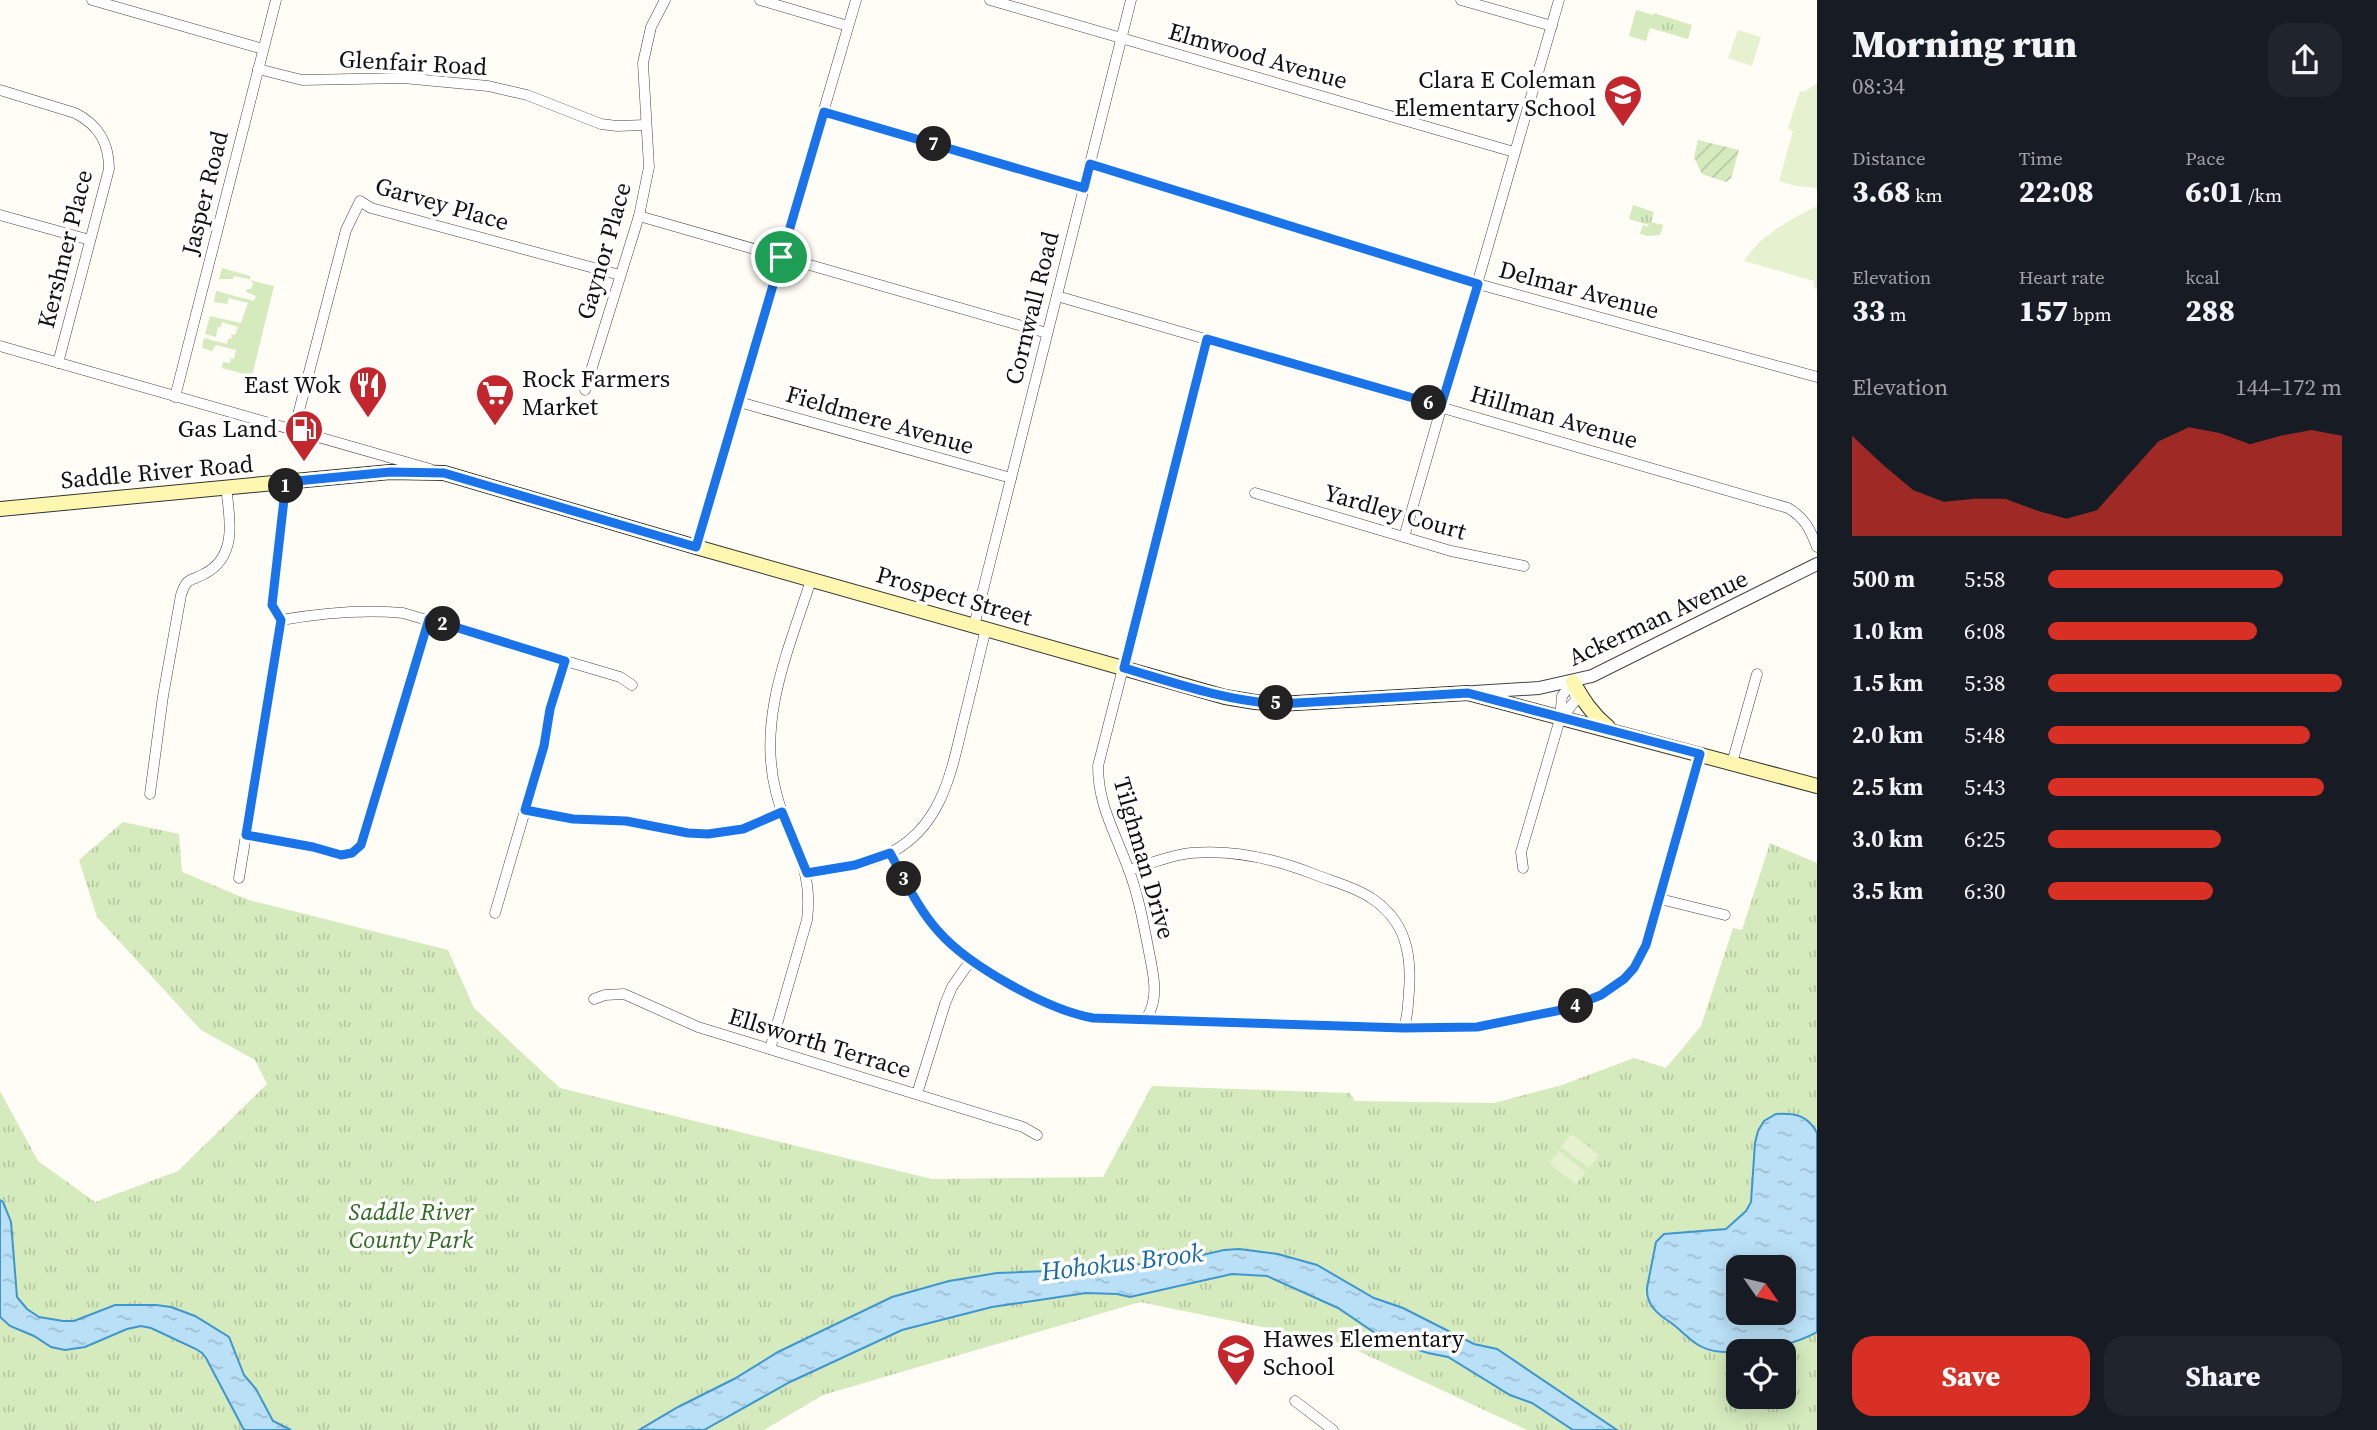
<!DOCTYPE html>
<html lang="en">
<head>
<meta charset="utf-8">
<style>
	:root { --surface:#171b24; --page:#20242c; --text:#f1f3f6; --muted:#9ea1a6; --accent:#d93025 }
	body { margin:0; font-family:"Source Serif 4",serif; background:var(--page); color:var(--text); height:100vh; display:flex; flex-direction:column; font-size:26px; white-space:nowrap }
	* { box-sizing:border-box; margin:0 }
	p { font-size:23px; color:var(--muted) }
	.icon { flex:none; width:38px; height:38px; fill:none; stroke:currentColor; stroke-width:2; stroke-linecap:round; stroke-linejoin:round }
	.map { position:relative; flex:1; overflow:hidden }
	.panel { display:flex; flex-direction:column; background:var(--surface); width:560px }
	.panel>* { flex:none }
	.needle { width:46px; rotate:124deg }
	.fabs { position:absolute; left:1726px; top:1255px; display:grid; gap:14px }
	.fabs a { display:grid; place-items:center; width:70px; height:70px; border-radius:14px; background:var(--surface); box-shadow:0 4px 18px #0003; font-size:35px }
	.pin { position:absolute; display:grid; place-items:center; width:60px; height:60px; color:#fff; margin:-30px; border:4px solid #fff; border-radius:50%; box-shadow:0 2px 7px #0007 }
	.km { position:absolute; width:35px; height:35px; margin:-18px; border-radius:50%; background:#222; color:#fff; font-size:19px; line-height:35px; text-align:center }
	.round { display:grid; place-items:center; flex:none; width:74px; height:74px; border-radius:21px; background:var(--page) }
	.headline { display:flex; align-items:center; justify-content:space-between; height:119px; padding:0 35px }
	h1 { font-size:38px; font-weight:800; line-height:52px }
	.stats { display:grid; grid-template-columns:repeat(3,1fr); gap:10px; height:119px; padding:7px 35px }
	.stats div { display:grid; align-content:center }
	.stats b { font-size:30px; font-weight:800 }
	.stats small { font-size:19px; font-weight:400 }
	.stats p { font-size:19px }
	.chart { height:196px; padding:14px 35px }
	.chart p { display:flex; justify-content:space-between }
	.chart svg { width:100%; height:126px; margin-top:7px; fill:var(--accent); opacity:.7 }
	.action { display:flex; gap:14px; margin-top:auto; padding:14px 35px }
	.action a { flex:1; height:80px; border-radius:21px; background:var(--accent); color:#fff; font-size:28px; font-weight:800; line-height:80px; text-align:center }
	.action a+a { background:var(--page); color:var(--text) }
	ul { padding:0 35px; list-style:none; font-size:23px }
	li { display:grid; grid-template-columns:112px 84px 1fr; align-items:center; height:52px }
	li i { height:18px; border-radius:9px; background:var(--accent) }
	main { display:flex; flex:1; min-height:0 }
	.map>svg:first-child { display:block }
</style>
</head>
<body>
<main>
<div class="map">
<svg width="1817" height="1430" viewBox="0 0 1817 1430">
	<defs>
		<pattern id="park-tufts" width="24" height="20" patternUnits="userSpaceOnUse" patternTransform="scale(1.75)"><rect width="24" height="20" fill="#d5ebbd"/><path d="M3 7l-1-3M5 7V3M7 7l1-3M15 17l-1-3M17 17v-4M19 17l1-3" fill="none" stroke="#b6c8a1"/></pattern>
		<pattern id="garden-furrows" width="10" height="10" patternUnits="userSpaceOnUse" patternTransform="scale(1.75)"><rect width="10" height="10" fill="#d5ebbd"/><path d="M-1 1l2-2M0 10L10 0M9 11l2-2" fill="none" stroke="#b6c8a1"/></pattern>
		<pattern id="water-ripples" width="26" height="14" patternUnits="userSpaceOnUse" patternTransform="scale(1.75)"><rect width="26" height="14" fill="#b9e0f7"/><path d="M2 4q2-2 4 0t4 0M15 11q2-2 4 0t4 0" fill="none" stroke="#9ebfd3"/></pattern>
	</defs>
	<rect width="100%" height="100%" fill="#fffdf5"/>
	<path fill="#d5ebbd" d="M222,268L250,276V280L274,286L252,376L222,368L223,362L230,363L231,358L234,359L236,350L216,345L212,351L202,348L204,338L227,344L228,339L232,338L231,334L235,335L238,327L222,322L221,327H218L216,337L205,334L210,316L241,323L248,303L229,298L227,304L214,302L216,291L254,301L256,296L246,292L247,289H251L253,283L249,279L234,276L233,279H219Z"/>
	<g fill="url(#park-tufts)" fill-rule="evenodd">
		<path d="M1636,10L1653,15L1654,13L1692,25L1688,39L1650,28L1646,41L1629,36Z"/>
		<path d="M1633,205L1654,212L1651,222L1663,225L1660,235L1648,236L1640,234L1643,225L1648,227L1649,225L1629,219Z"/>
		<path d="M123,822L179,834L182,872L249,900L448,950L474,1008L560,1088L932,1179L1103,1177L1152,1086L1350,1093L1355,1101L1494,1103L1562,1085L1634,1058L1666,1068L1701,1026L1733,928L1742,930L1770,843L1817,863V1430H1527L1341,1343L1140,1302L823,1395L764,1430H0V1091L38,1161L95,1202L178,1171L267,1084L255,1060L201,1030L97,917L79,860ZM1738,1267H1783V1312H1738ZM1738,1351H1783V1396H1738Z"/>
	</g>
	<path fill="url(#garden-furrows)" d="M1698,140L1739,150L1731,178L1726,182L1702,174L1694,157Z"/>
	<g fill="#e6f2cf">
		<path d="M1738,30L1761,37L1752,66L1728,58Z"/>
		<path d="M1817,83V188L1796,186L1779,181L1793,131L1788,128L1800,91L1804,92Z"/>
		<path d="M1817,206V289L1814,288V281L1744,261C1761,235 1789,220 1817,206Z"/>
		<path d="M1572,1134L1599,1155L1589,1168L1561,1147Z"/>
		<path d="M1559,1151L1586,1172L1576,1184L1549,1163Z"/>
	</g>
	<g fill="url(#water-ripples)" stroke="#3f96cf" stroke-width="2" fill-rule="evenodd">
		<path d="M1776,1114C1795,1113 1808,1115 1817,1133V1332C1792,1346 1727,1361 1700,1346C1689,1340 1680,1329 1670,1322C1657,1314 1646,1304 1647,1288L1656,1242L1664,1234L1726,1229L1746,1211L1751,1202L1755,1143L1758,1131L1764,1121ZM1738,1267H1783V1312H1738Z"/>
		<path d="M0,1200L3,1202L11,1222L17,1297L27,1309L39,1317L63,1321H74L115,1305H156L171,1307L195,1316L229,1337L244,1375L256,1389L273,1421L291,1430H244L206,1358L202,1353L196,1349L151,1328L141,1326L127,1329L85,1347L65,1350L51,1347L34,1336L10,1326L0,1317Z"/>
		<path d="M1239,1249L1278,1254L1317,1265L1374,1298L1403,1308L1474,1344L1497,1349L1617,1430H1573L1532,1403L1510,1395L1448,1357L1428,1353L1384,1339L1338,1308L1267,1276L1232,1274L1130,1297L1117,1294L1086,1293L992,1307L902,1330L790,1382L704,1430H639L678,1407L734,1379L778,1352L892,1297L949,1281L997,1273L1070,1270L1115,1263L1151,1265L1179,1256H1198L1224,1250Z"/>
	</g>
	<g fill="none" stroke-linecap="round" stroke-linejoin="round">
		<defs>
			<g id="minor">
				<path d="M92,0L263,49"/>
				<path d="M760,0L848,26"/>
				<path d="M990,0L1514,152"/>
				<path d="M1461,0L1552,26"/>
				<path d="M258,69L302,80L403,78L488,86L527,95L601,124L617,126L645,125"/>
				<path d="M0,90L75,113C99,125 109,143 109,169L58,363"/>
				<path d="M824,112L1084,188"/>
				<path d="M1090,164L1478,284L1817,377"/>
				<path d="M0,215L90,240"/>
				<path d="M639,216L1047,333"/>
				<path d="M1057,296L1788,508C1805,518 1810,529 1817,547"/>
				<path d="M0,346L430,469"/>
				<path d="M585,390L639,216L649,167L643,63L651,27L665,0"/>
				<path d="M175,397L276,0"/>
				<path d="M739,402L1011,478"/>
				<path d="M294,430L346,230L360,201L371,208L620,275"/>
				<path d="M1255,493L1451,551L1524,566"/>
				<path d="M1404,537L1559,0"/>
				<path d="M696,547L856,0"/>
				<path d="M281,620C322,613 362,609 403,613L620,677L632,685"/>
				<path d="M974,626L1131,0"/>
				<path d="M1561,718L1576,700L1574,690"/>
				<path d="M1732,763L1757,674"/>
				<path d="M150,794L163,696L181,595C187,577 189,582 204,574C238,557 230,518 226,488"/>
				<path d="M525,810L573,819L626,821L688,833L708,834L743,829L782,812"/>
				<path d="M246,836L313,847L341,855L352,853L361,845L429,619"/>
				<path d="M890,853C905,880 918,909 939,932C970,966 1048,1010 1093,1018L1404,1028L1477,1027L1566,1009L1601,995L1615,987L1634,968L1646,945L1700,754"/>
				<path d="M1523,868L1521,852L1560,719L1562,696L1573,682"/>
				<path d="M1129,870C1150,864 1170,855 1191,853C1235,849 1276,859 1316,875C1334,882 1355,887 1371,898C1405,920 1412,953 1409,991C1408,1004 1408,1015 1404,1028"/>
				<path d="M807,873C835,869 864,866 890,853C941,827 951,774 963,723C971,692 978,660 986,629"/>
				<path d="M239,878L281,620L272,605L286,482"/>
				<path d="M1660,899L1725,915"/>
				<path d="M495,913L544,746L549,709L565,661"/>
				<path d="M594,999L605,995L624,994L698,1027L1023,1127L1037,1135"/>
				<path d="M1146,1019C1159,999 1154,978 1150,957C1144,927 1139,896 1128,868C1115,832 1098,805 1098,766L1207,339"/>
				<path d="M770,1049L807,920C814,863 788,842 776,792C757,719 789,649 811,580"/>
				<path d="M917,1094L945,1004L952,987L971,960"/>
				<path d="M1295,1401L1333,1430"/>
			</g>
			<path id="tertiary" d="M1474,692L1539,688L1592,676L1817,564"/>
			<g id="secondary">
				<path d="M0,509L390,472L444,473L696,547L1225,697L1255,702L1279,704L1468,693L1817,786"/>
				<path d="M1573,682C1583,700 1592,714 1608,727"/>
			</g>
		</defs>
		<use href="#minor" stroke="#444" stroke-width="11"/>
		<use href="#tertiary" stroke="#444" stroke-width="14"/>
		<use href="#secondary" stroke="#333" stroke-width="16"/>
		<use href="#minor" stroke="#fff" stroke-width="10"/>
		<use href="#tertiary" stroke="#fff" stroke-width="12"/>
		<use href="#secondary" stroke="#fff6b0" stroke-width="14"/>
	</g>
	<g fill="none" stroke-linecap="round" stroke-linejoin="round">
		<defs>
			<path id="route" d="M824,112L1084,188L1090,164L1478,284L1441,406L1207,339L1124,668C1175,683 1226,701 1279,704L1468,693L1700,754L1646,945L1634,968L1624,979L1601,995L1566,1009L1477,1027L1404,1028L1093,1018C1048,1010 969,966 939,932C918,909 905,880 890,853L855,865L807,873L782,812L743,829L708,834L688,833L626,821L573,819L525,810L544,746L550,709L565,661L429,619L361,845L352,853L341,855L313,847L246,835L281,620L272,605L286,482L390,472L444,473L696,547Z"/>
		</defs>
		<use href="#route" stroke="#fff" stroke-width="14"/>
		<use href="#route" stroke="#1a73e8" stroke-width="9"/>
	</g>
	<defs>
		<symbol id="school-pin" viewBox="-11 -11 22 30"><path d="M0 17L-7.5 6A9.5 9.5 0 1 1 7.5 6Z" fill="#c4262e" stroke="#fff"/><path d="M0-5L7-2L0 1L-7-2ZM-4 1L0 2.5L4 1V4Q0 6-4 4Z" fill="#fff"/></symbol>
		<symbol id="restaurant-pin" viewBox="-11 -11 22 30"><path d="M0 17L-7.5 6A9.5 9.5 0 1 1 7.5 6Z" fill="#c4262e" stroke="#fff"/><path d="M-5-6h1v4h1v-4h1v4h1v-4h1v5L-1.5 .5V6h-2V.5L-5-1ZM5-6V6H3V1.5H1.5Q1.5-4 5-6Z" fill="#fff"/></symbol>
		<symbol id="supermarket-pin" viewBox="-11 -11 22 30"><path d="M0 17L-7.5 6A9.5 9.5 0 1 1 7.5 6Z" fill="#c4262e" stroke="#fff"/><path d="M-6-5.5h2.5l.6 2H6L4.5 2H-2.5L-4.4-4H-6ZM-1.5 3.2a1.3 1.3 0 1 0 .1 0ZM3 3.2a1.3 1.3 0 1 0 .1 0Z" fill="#fff"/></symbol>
		<symbol id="fuel-pin" viewBox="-11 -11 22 30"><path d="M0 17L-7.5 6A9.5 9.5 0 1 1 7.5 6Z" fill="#c4262e" stroke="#fff"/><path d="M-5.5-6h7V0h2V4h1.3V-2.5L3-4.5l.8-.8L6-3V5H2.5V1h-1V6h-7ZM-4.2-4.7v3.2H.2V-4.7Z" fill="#fff"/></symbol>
	</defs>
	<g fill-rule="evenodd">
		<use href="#school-pin" x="1601" y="72" width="44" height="60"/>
		<use href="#restaurant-pin" x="346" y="363" width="44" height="60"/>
		<use href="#supermarket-pin" x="473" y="371" width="44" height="60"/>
		<use href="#fuel-pin" x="282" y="407" width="44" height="60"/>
		<use href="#school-pin" x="1214" y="1331" width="44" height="60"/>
	</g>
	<g text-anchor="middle" stroke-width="7" stroke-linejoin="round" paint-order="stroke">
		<g font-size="24" fill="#111" stroke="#fff">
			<text transform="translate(1258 56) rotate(16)" y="8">Elmwood Avenue</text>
			<text transform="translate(413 63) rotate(3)" y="8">Glenfair Road</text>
			<text transform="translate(205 193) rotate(-76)" y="8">Jasper Road</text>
			<text transform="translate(442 204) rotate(16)" y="8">Garvey Place</text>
			<text transform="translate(65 249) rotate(-76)" y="8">Kershner Place</text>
			<text transform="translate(604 251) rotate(-74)" y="8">Gaynor Place</text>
			<text transform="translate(1579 290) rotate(15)" y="8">Delmar Avenue</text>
			<text transform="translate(1032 308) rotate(-76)" y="8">Cornwall Road</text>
			<text transform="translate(1554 417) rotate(16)" y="8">Hillman Avenue</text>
			<text transform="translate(880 420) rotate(16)" y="8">Fieldmere Avenue</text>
			<text transform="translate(157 472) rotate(-5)" y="8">Saddle River Road</text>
			<text transform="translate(1395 512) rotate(16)" y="8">Yardley Court</text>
			<text transform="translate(954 596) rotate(16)" y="8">Prospect Street</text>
			<text transform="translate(1658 618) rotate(-25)" y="8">Ackerman Avenue</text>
			<text transform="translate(1144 858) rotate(74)" y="8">Tilghman Drive</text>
			<text transform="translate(820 1043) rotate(17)" y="8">Ellsworth Terrace</text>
		</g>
		<g font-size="24" fill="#111" stroke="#fff" text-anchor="end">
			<text x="1596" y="88">Clara E Coleman<tspan x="1596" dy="28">Elementary School</tspan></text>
			<text x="522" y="387" text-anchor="start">Rock Farmers<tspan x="522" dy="28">Market</tspan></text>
			<text x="341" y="393">East Wok</text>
			<text x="277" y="437">Gas Land</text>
			<text x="1263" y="1347" text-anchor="start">Hawes Elementary<tspan x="1263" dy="28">School</tspan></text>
		</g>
		<g font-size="24" font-style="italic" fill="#2f6b1f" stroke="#fff">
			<text x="411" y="1220">Saddle River<tspan x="411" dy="28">County Park</tspan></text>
		</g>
		<g font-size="26" font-style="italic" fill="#1768a6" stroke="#fff">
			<text transform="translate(1122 1262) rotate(-7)" y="9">Hohokus Brook</text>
		</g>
	</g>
</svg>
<div class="fabs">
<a><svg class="needle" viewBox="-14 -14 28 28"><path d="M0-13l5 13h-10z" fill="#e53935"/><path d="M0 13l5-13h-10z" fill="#9ea1a6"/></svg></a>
<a><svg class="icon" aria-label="locate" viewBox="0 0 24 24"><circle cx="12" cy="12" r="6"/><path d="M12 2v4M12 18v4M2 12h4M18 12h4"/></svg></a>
</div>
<div class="pin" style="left:781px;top:257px;background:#1e9e55"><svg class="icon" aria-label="arrive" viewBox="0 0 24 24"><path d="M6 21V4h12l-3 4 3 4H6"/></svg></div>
<b class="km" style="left:286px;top:486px">1</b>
<b class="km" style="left:443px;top:624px">2</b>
<b class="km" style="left:904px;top:879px">3</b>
<b class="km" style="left:1576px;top:1006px">4</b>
<b class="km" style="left:1276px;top:703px">5</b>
<b class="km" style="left:1429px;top:403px">6</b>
<b class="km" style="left:934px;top:144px">7</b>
</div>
<section class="panel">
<div class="headline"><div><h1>Morning run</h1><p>08:34</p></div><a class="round"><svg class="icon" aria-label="share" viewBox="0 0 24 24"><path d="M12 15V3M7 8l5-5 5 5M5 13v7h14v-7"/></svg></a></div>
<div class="stats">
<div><p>Distance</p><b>3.68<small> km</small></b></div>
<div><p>Time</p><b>22:08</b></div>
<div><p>Pace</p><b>6:01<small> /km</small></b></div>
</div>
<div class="stats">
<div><p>Elevation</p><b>33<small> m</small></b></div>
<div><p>Heart rate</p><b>157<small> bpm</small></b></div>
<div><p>kcal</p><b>288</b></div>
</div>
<div class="chart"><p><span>Elevation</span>144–172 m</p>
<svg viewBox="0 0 160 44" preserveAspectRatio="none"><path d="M0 44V9L10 19L20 28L30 32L40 31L50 31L60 35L70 38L80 35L90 23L100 11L110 6L120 8L130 12L140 9L150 7L160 9V44z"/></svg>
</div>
<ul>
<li><b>500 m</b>5:58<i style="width:80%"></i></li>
<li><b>1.0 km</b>6:08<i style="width:71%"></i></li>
<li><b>1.5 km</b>5:38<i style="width:100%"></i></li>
<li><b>2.0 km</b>5:48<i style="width:89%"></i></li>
<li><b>2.5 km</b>5:43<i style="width:94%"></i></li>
<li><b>3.0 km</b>6:25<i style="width:59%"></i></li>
<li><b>3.5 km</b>6:30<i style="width:56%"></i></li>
</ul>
<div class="action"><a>Save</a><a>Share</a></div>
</section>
</main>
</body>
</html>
